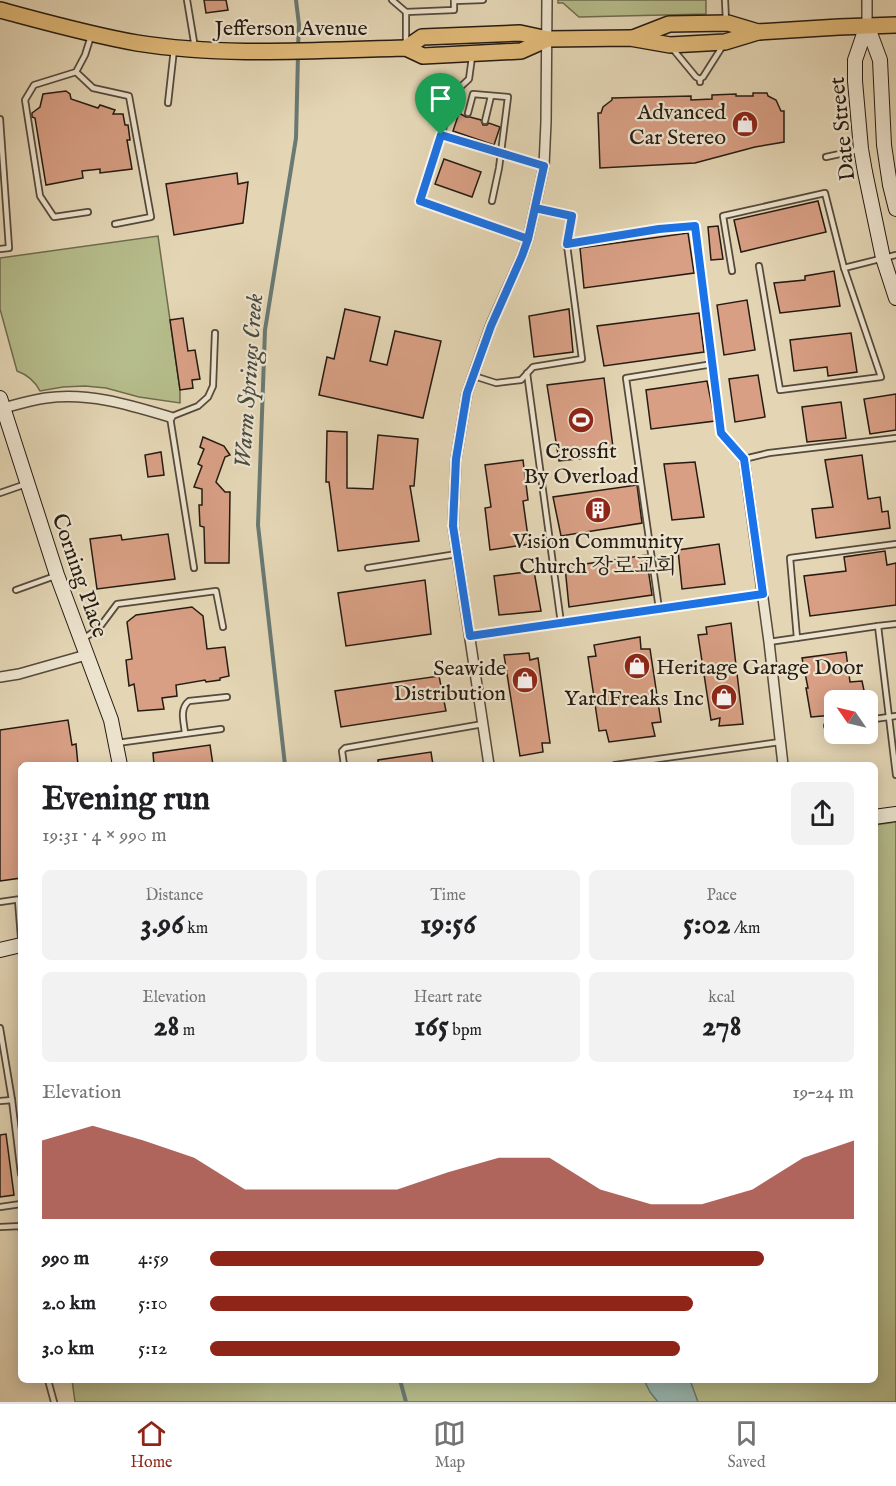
<!DOCTYPE html>
<html lang="en">
<head>
<meta charset="utf-8">
<style>
	:root { --surface:#fff; --page:#f2f2f2; --text:#202124; --muted:#757577; --line:#e0e0e0; --accent:#8f2418 }
	body { margin:0; font-family:"IM FELL English","Noto Serif KR",serif; background:var(--page); color:var(--text); height:100vh; display:flex; flex-direction:column; font-size:22px; white-space:nowrap }
	* { box-sizing:border-box; margin:0 }
	p { font-size:20px; color:var(--muted) }
	.icon { flex:none; width:33px; height:33px; fill:none; stroke:currentColor; stroke-width:2; stroke-linecap:round; stroke-linejoin:round }
	.map { position:relative; flex:1; overflow:hidden }
	.side { position:absolute; left:18px; top:762px; width:860px; height:621px; display:flex; flex-direction:column; background:var(--surface); border-radius:9px; box-shadow:0 3px 15px #0003 }
	.side>* { flex:none }
	.needle { width:39px; rotate:304deg }
	.fabs { position:absolute; left:824px; top:690px; display:grid; gap:12px }
	.fabs a { display:grid; place-items:center; width:54px; height:54px; border-radius:9px; background:var(--surface); box-shadow:0 3px 15px #0003; font-size:30px }
	.pin { position:absolute; display:grid; place-items:center; width:51px; height:51px; color:#fff; margin:-62px -26px; border-radius:50% 50% 50% 0; rotate:-45deg; box-shadow:0 0 6px #0007 }
	.pin .icon { rotate:45deg }
	.round { display:grid; place-items:center; flex:none; width:63px; height:63px; border-radius:9px; background:var(--page) }
	.head { display:flex; align-items:center; justify-content:space-between; height:102px; padding:0 24px }
	h1 { font-size:33px; font-weight:700; line-height:45px }
	.stats { display:grid; grid-template-columns:repeat(3,1fr); gap:9px; height:102px; padding:6px 24px }
	.stats div { display:grid; align-content:center; border-radius:9px; background:var(--page); text-align:center }
	.stats b { font-size:30px; font-weight:700 }
	.stats small { font-size:16px; font-weight:400 }
	.stats p { font-size:16px }
	.chart { height:168px; padding:12px 24px }
	.chart p { display:flex; justify-content:space-between }
	.chart svg { width:100%; height:108px; margin-top:6px; fill:var(--accent); opacity:.7 }
	ul { padding:0 24px; list-style:none; font-size:20px }
	li { display:grid; grid-template-columns:96px 72px 1fr; align-items:center; height:45px }
	li i { height:15px; border-radius:8px; background:var(--accent) }
	.tabs { display:flex; justify-content:space-around; align-items:center; height:84px; border-top:2px solid var(--line); background:var(--surface); font-size:16px; color:var(--muted) }
	.tabs a { display:grid; justify-items:center; gap:3px }
	.tabs .selected { color:var(--accent) }
	.map>svg:first-child { display:block }
</style>
</head>
<body>
<div class="map">
<svg width="896" height="1402" viewBox="0 0 896 1402">
	<rect width="100%" height="100%" fill="#e4d6b5"/>
	<filter id="stains"><feTurbulence type="fractalNoise" baseFrequency=".00333" numOctaves="4"/><feColorMatrix values="0 0 0 0 .2 0 0 0 0 .09 0 0 0 0 .02 0 0 0 .5 -.17"/></filter>
	<radialGradient id="worn" r=".72"><stop offset=".6" stop-color="#630" stop-opacity="0"/><stop offset="1" stop-color="#630" stop-opacity=".3"/></radialGradient>
	<g fill="#b6bd8c" stroke="#6e6c4f" stroke-width="1.5">
		<path d="M558,0H706V14L579,17L563,3H558Z"/>
		<path d="M158,236L180,390V403L139,397L106,388L85,386L63,387L40,391C35,381 28,375 17,371L0,309V258Z"/>
		<path d="M896,822V1402H75L72,1380H874V825Z"/>
	</g>
	<path fill="#97b8b4" stroke="#697973" stroke-width="1.5" d="M644,1380H690L698,1402H658L650,1392Z"/>
	<g fill="none" stroke-linecap="round" stroke-linejoin="round">
		<g stroke="#697973" stroke-width="4">
			<path d="M296,0L299,25L298,47"/>
			<path d="M285,765L258,525L265,330L296,138L298,55"/>
			<path d="M400,1380L406,1402"/>
		</g>
	</g>
	<g fill="#d89f84" stroke="#251b12" stroke-width="1.5">
		<path d="M204,0H226L228,10L206,13Z"/>
		<path d="M66,91L70,94L71,99L98,108L100,105L115,110L113,114H123L125,125H128L130,140H127L132,169L100,173V169L82,171L83,178L46,185L35,118L32,117V113L40,107L43,94Z"/>
		<path d="M753,93H767L768,96L776,100L781,111H784V142L755,147L695,163L600,168L598,113H601L603,107L612,100V98L691,96V100L712,99V95L736,94V96H753Z"/>
		<path d="M459,113L466,117H470L481,120L483,125H487L489,123L500,127L494,145L453,131Z"/>
		<path d="M444,159L481,172L472,197L435,184Z"/>
		<path d="M237,173L238,184L248,182L243,223L174,235L166,184Z"/>
		<path d="M818,201L826,232L741,252L734,220Z"/>
		<path d="M718,226L723,259L711,260L708,227Z"/>
		<path d="M688,233L694,273L584,288L580,248Z"/>
		<path d="M834,271L840,306L780,313L774,283L805,280V276Z"/>
		<path d="M747,300L755,350L724,355L717,305Z"/>
		<path d="M345,309L380,317L370,361L387,365L395,331L441,341L423,418L319,395L327,357L334,359Z"/>
		<path d="M569,309L573,352L534,357L529,316Z"/>
		<path d="M699,313L704,352L604,366L597,326Z"/>
		<path d="M183,318L188,351L195,350L200,379L192,380L193,388L180,390L170,320Z"/>
		<path d="M851,333L857,372L828,376L827,367L794,371L790,340Z"/>
		<path d="M758,375L765,417L735,422L729,379Z"/>
		<path d="M604,378L614,455L559,461L547,385Z"/>
		<path d="M707,381L715,421L651,429L646,390Z"/>
		<path d="M896,394V430L870,434L864,399Z"/>
		<path d="M841,402L846,438L807,442L802,407Z"/>
		<path d="M327,431L347,432V488L373,489L378,435L418,439L414,486H410L419,541L338,551L329,482H326Z"/>
		<path d="M203,437L224,446L230,455L225,457L216,482L225,492H230L229,563H205L204,527L200,526L199,505H202V489L194,487L202,466L198,464L204,449L200,447Z"/>
		<path d="M161,452L164,475L148,477L145,455Z"/>
		<path d="M862,455L868,499L880,497L882,512L888,511L890,528L816,538L812,509L833,507L825,460Z"/>
		<path d="M523,460L528,500L523,501L529,544L490,550L485,508L491,507L485,465Z"/>
		<path d="M695,462L704,517L672,520L664,464Z"/>
		<path d="M637,485L642,523L561,536L553,497Z"/>
		<path d="M168,534L175,579L97,589L90,539L121,535L122,540Z"/>
		<path d="M719,544L725,584L682,589L678,550Z"/>
		<path d="M885,551L887,565L896,563V605L810,616L804,576L846,571L844,557Z"/>
		<path d="M646,555L652,595L569,607L565,567Z"/>
		<path d="M534,571L541,611L499,615L494,576Z"/>
		<path d="M425,580L431,634L346,646L338,593Z"/>
		<path d="M192,607L203,616L207,649L225,647L229,676L220,678V680L206,682L205,680L176,685L177,696L162,698L164,709L138,711L134,684L129,686L126,660L132,659L127,622L136,615Z"/>
		<path d="M731,623L743,724L719,726L720,718L711,720L698,635L707,634L706,627Z"/>
		<path d="M640,637L641,649H650L661,722L652,723L655,736L609,742L606,730L599,731L588,657L596,656L594,645Z"/>
		<path d="M846,652L850,682L862,681L866,700H834V715L811,717L806,688H808L802,658Z"/>
		<path d="M529,653L530,660L538,658L550,743H542L543,752L520,756L504,655Z"/>
		<path d="M439,676L446,711L341,727L335,691Z"/>
		<path d="M68,720L72,745L76,744L78,765H21V878L0,881V730Z"/>
		<path d="M210,745L213,765H154L153,753Z"/>
		<path d="M431,752L433,765H378V760Z"/>
		<path d="M6,1134L14,1195L0,1197V1135Z"/>
	</g>
	<g fill="none" stroke-linecap="round" stroke-linejoin="round">
		<defs>
			<g id="lane">
				<path d="M187,0L195,48"/>
				<path d="M392,0L406,12V45"/>
				<path d="M725,0L726,21"/>
				<path d="M454,1L483,0"/>
				<path d="M406,12L454,10V0"/>
				<path d="M672,48L696,77L700,79"/>
				<path d="M472,57L469,79L455,92L420,201L528,239"/>
				<path d="M76,72L93,88L129,96L151,217L115,224"/>
				<path d="M700,82V79L703,77L722,47"/>
				<path d="M168,103L174,49"/>
				<path d="M468,113L473,94L508,97L499,168L492,201"/>
				<path d="M0,119L9,248L0,249"/>
				<path d="M485,121L491,96"/>
				<path d="M441,135L544,166"/>
				<path d="M826,157L858,150"/>
				<path d="M535,209L572,216L567,245L659,229L695,226L721,433L744,459L769,453L896,438"/>
				<path d="M88,212L54,217L40,196L25,100L34,85L76,72L85,55L91,36"/>
				<path d="M844,268L896,255"/>
				<path d="M732,271L723,216L825,193L844,268L881,377L780,390L759,266"/>
				<path d="M527,373L561,623"/>
				<path d="M474,376L496,383L521,380L533,367L582,359L567,245"/>
				<path d="M0,493L26,484"/>
				<path d="M194,568L170,417L198,406L208,397L213,386L215,333"/>
				<path d="M368,568L457,554"/>
				<path d="M16,590L55,576"/>
				<path d="M659,609L626,378L713,364"/>
				<path d="M896,624L878,626L896,775"/>
				<path d="M470,636L761,595"/>
				<path d="M797,638L790,558L896,544"/>
				<path d="M83,639L99,628L117,604L216,591L223,627"/>
				<path d="M769,642L878,626"/>
				<path d="M867,720L896,716"/>
				<path d="M827,726L834,725"/>
				<path d="M185,733C184,722 179,709 189,701L227,697"/>
				<path d="M117,743L221,729"/>
				<path d="M344,765L342,751L345,748L483,724"/>
				<path d="M615,765L780,742"/>
				<path d="M18,900L21,938"/>
				<path d="M0,902L21,899"/>
				<path d="M0,1028L12,1100"/>
				<path d="M0,1101L12,1100L21,1174"/>
				<path d="M0,1207L21,1204"/>
				<path d="M0,1227L21,1226V1228"/>
				<path d="M48,1380L54,1402"/>
			</g>
			<g id="street">
				<path d="M867,0V25"/>
				<path d="M0,409C15,405 31,400 46,398C89,392 130,405 170,417"/>
				<path d="M744,459L769,642L783,765"/>
				<path d="M0,677L19,674L86,655"/>
				<path d="M489,765L453,526L456,459L467,393L491,325L522,256L528,239L544,166L546,122L547,0"/>
			</g>
			<g id="secondary">
				<path d="M867,25L855,60V81L861,149L865,172L883,258L896,298"/>
				<path d="M867,25L880,60L884,145L890,185L896,209"/>
				<path d="M0,398L57,575L111,720L120,765"/>
				<path d="M874,817L896,814"/>
				<path d="M0,950L21,945"/>
			</g>
			<g id="primary">
				<path d="M0,10C45,22 91,35 137,43C226,57 317,50 406,48L423,56L521,51L548,39"/>
				<path d="M633,38L669,24L728,23L758,32"/>
				<path d="M406,48L422,37L520,33L548,39L630,38L670,45L725,42L758,32L839,27L896,25"/>
			</g>
		</defs>
		<use href="#lane" stroke="#554a3b" stroke-width="8"/>
		<use href="#street" stroke="#554a3b" stroke-width="12"/>
		<use href="#secondary" stroke="#251b12" stroke-width="16"/>
		<use href="#primary" stroke="#251b12" stroke-width="18"/>
		<use href="#lane" stroke="#ede4cf" stroke-width="4.5"/>
		<use href="#street" stroke="#ede4cf" stroke-width="9"/>
		<use href="#secondary" stroke="#ede4cf" stroke-width="14"/>
		<use href="#primary" stroke="#e2bb7a" stroke-width="15"/>
	</g>
	<g fill="none" stroke-linecap="round" stroke-linejoin="round">
		<defs>
			<path id="route" d="M441,135L544,166L528,239L522,256L491,326L467,393L456,459L453,526L470,636L763,594L744,459L721,433L695,226L659,229L567,244L572,216L535,208L528,239L420,201L441,135"/>
		</defs>
		<use href="#route" stroke="#fff" stroke-width="12"/>
		<use href="#route" stroke="#1a73e8" stroke-width="8"/>
	</g>
	<defs>
		<symbol id="shop-disc" viewBox="-11 -11 22 22"><circle r="9.5" fill="#8f2418" stroke="#ede4cf"/><path d="M-5-2.5h2.3a2.7 3.5 0 0 1 5.4 0H5L5.5 6h-11ZM-1.5-2.5h3a1.5 2.3 0 0 0-3 0Z" fill="#fff"/></symbol>
		<symbol id="stadium-disc" viewBox="-11 -11 22 22"><circle r="9.5" fill="#8f2418" stroke="#ede4cf"/><path d="M0-5a6.5 5 0 1 0 0 10a6.5 5 0 1 0 0-10ZM-3.5-1.8h7v3.6h-7Z" fill="#fff"/></symbol>
		<symbol id="building-disc" viewBox="-11 -11 22 22"><circle r="9.5" fill="#8f2418" stroke="#ede4cf"/><path d="M-4-6H4V6H1V3H-1V6H-4ZM-2.5-4.3h1.7v1.8h-1.7ZM.8-4.3h1.7v1.8H.8ZM-2.5-1h1.7V.8h-1.7ZM.8-1h1.7V.8H.8Z" fill="#fff"/></symbol>
	</defs>
	<g fill-rule="evenodd">
		<use href="#shop-disc" x="730" y="109" width="30" height="30"/>
		<use href="#stadium-disc" x="566" y="405" width="30" height="30"/>
		<use href="#building-disc" x="583" y="495" width="30" height="30"/>
		<use href="#shop-disc" x="622" y="651" width="30" height="30"/>
		<use href="#shop-disc" x="510" y="665" width="30" height="30"/>
		<use href="#shop-disc" x="709" y="682" width="30" height="30"/>
	</g>
	<g text-anchor="middle" stroke-width="4.5" stroke-linejoin="round" paint-order="stroke">
		<g font-size="22" fill="#251b12" stroke="#ede4cf">
			<text x="291" y="35">Jefferson Avenue</text>
			<text transform="translate(841 129) rotate(-96)" y="8">Date Street</text>
			<text transform="translate(81 575) rotate(71)" y="8">Corning Place</text>
		</g>
		<g font-size="22" fill="#251b12" stroke="#ede4cf" text-anchor="end">
			<text x="726" y="119">Advanced<tspan x="726" dy="25">Car Stereo</tspan></text>
			<text x="581" y="458" text-anchor="middle">Crossfit<tspan x="581" dy="25">By Overload</tspan></text>
			<text x="598" y="548" text-anchor="middle">Vision Community<tspan x="598" dy="25">Church 장로교회</tspan></text>
			<text x="656" y="674" text-anchor="start">Heritage Garage Door</text>
			<text x="506" y="675">Seawide<tspan x="506" dy="25">Distribution</tspan></text>
			<text x="704" y="705">YardFreaks Inc</text>
		</g>
		<g font-size="24" font-style="italic" fill="#474a43" stroke="#ede4cf">
			<text transform="translate(248 381) rotate(-86)" y="8">Warm Springs Creek</text>
		</g>
	</g>
	<rect width="100%" height="100%" filter="url(#stains)"/>
	<rect width="100%" height="100%" fill="url(#worn)"/>
</svg>
<div class="fabs">
<a><svg class="needle" viewBox="-14 -14 28 28"><path d="M0-13l5 13h-10z" fill="#e53935"/><path d="M0 13l5-13h-10z" fill="#757577"/></svg></a>
</div>
<div class="pin" style="left:441px;top:135px;background:#1e9e55"><svg class="icon" aria-label="arrive" viewBox="0 0 24 24"><path d="M6 21V4h12l-3 4 3 4H6"/></svg></div>
<section class="side">
<div class="head"><div><h1>Evening run</h1><p>19:31 · 4 × 990 m</p></div><a class="round"><svg class="icon" aria-label="share" viewBox="0 0 24 24"><path d="M12 15V3M7 8l5-5 5 5M5 13v7h14v-7"/></svg></a></div>
<div class="stats">
<div><p>Distance</p><b>3.96<small> km</small></b></div>
<div><p>Time</p><b>19:56</b></div>
<div><p>Pace</p><b>5:02<small> /km</small></b></div>
</div>
<div class="stats">
<div><p>Elevation</p><b>28<small> m</small></b></div>
<div><p>Heart rate</p><b>165<small> bpm</small></b></div>
<div><p>kcal</p><b>278</b></div>
</div>
<div class="chart"><p><span>Elevation</span>19–24 m</p>
<svg viewBox="0 0 160 44" preserveAspectRatio="none"><path d="M0 44V12L10 6L20 12L30 19L40 32L50 32L60 32L70 32L80 25L90 19L100 19L110 32L120 38L130 38L140 32L150 19L160 12V44z"/></svg>
</div>
<ul>
<li><b>990 m</b>4:59<i style="width:86%"></i></li>
<li><b>2.0 km</b>5:10<i style="width:75%"></i></li>
<li><b>3.0 km</b>5:12<i style="width:73%"></i></li>
</ul>
</section>
</div>
<nav class="tabs">
<a class="selected"><svg class="icon" aria-label="home" viewBox="0 0 24 24"><path d="M3 11l9-7 9 7M6 9v11h12V9"/></svg>Home</a>
<a><svg class="icon" aria-label="map" viewBox="0 0 24 24"><path d="M3 6l6-2 6 2 6-2v14l-6 2-6-2-6 2zM9 4v14M15 6v14"/></svg>Map</a>
<a><svg class="icon" aria-label="saved" viewBox="0 0 24 24"><path d="M7 4h10v16l-5-4-5 4z"/></svg>Saved</a>
</nav>
</body>
</html>
